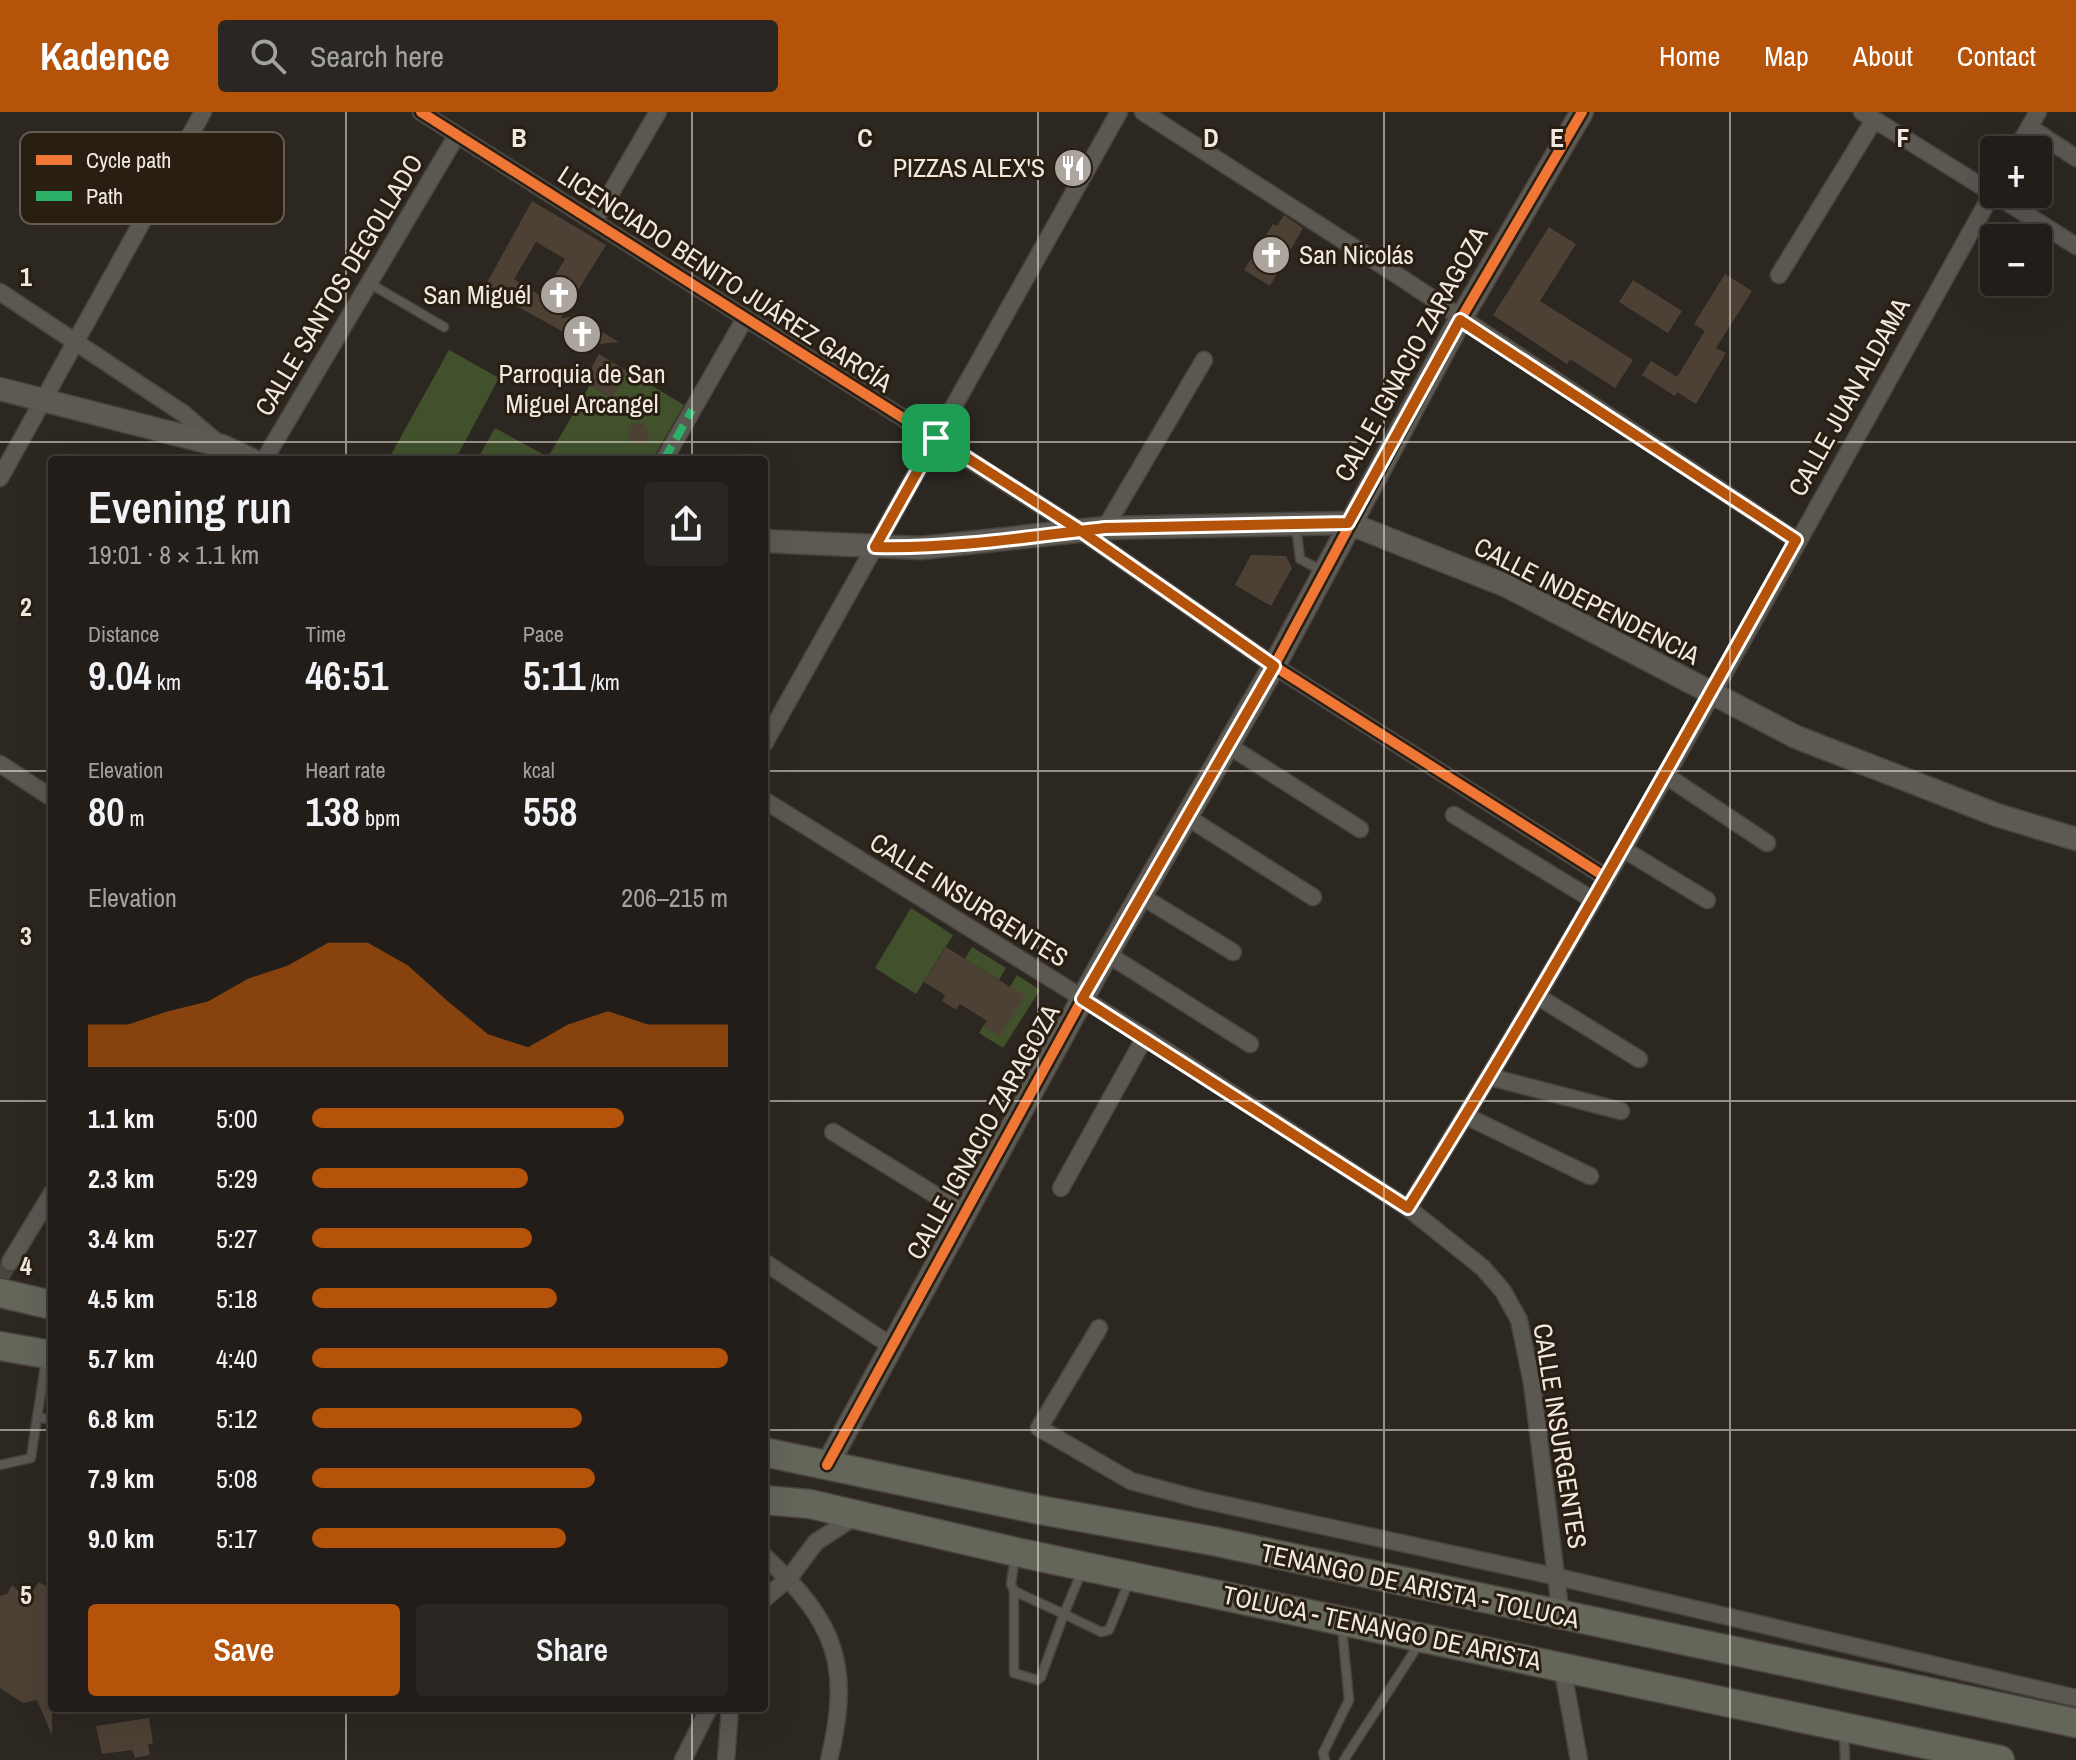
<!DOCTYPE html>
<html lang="en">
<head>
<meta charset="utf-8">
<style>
	:root { --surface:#221d19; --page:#2a2622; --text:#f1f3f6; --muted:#a2a2a2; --line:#3f3b38; --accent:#b45309 }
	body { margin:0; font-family:"Archivo Narrow",sans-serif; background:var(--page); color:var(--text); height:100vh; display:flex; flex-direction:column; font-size:30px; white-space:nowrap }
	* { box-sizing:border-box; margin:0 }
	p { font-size:26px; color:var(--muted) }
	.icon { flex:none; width:44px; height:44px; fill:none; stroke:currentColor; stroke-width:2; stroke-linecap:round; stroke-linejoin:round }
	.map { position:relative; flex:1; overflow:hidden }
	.drawer { position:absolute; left:48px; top:344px; width:720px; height:1256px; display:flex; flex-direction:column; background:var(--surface); border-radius:8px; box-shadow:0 8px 32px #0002,0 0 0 2px var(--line) }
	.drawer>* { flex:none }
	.fabs { position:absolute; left:1980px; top:24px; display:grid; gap:16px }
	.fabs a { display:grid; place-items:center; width:72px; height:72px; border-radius:8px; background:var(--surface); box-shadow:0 8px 32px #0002,0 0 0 2px var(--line); font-size:40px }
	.pin { position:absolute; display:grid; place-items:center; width:68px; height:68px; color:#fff; margin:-34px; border-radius:16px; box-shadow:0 4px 12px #0006 }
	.round { display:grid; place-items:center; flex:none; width:84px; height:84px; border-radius:8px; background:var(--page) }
	.headline { display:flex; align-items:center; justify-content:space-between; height:136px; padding:0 40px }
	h1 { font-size:44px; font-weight:600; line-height:60px }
	.stats { display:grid; grid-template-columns:repeat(3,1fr); gap:12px; height:136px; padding:8px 40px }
	.stats div { display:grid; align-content:center }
	.stats b { font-size:40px; font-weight:600 }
	.stats small { font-size:22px; font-weight:400 }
	.stats p { font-size:22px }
	.chart { height:224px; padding:16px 40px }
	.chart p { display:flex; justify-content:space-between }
	.chart svg { width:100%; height:144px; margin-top:8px; fill:var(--accent); opacity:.7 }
	.cta { display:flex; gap:16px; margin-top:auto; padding:16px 40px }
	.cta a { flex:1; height:92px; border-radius:8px; background:var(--accent); color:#fff; font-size:32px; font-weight:600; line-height:92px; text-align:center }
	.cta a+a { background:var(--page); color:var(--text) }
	ul { padding:0 40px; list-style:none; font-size:26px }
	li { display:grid; grid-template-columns:128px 96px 1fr; align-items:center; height:60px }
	li i { height:20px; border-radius:10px; background:var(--accent) }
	header { display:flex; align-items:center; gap:48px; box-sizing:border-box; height:112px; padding:0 40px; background:var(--accent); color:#fff }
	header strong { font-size:38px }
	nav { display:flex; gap:44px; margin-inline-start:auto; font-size:28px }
	.search { width:560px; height:72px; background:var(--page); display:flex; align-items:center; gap:20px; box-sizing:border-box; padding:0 28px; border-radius:8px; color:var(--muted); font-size:30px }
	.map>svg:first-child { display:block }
</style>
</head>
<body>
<header>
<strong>Kadence</strong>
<div class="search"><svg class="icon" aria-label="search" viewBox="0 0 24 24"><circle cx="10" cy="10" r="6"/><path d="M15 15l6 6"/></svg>Search here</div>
<nav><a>Home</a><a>Map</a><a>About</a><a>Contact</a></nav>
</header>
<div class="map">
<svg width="2076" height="1648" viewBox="0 0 2076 1648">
	<rect width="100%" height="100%" fill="#2d2721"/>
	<g fill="#40512c">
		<path d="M449,238L499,266L455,348H388Z"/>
		<path d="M627,259L684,293L652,348H477L495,316L548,345L590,273L611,286Z"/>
		<path d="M911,796L953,823L916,882L875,856Z"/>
		<path d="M972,835L1006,856L999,868L965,847Z"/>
		<path d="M1017,863L1040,878L1003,936L979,921L983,914L1000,924L1010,875Z"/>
	</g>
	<g fill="#4d4135" fill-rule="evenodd">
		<path d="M532,89L606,133L561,206L591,203L597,217L619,230L572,235L567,222L484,176ZM536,130L565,147L542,185L514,167Z"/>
		<path d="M1284,103L1303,116L1270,174L1244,158L1273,112L1277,114Z"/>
		<path d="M1549,115L1576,132L1540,189L1633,248L1615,276L1570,247L1567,252L1493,203Z"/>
		<path d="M1725,162L1752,179L1716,236L1726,241L1696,292L1677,280L1675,284L1642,263L1651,249L1677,265L1705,219L1694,212Z"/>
		<path d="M1633,168L1682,199L1668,221L1619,190Z"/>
		<path d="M599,242L627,259L611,286L584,269Z"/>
		<path d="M644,311L650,322L644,332L632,331L627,322L633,312Z"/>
		<path d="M1251,443L1286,444L1292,456L1271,494L1235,473Z"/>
		<path d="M946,835L1025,884L1000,924L983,914L987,909L960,892L956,898L942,889L945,883L924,870Z"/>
		<path d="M39,1470L52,1478V1623L37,1588L23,1591L0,1576V1484L7,1482L12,1473L27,1487Z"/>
		<path d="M149,1606L153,1631L148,1633L150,1643L135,1646L132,1638L102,1642L96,1614Z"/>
	</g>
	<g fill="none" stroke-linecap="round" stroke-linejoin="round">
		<path stroke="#4a443e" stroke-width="16" stroke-dasharray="16 8" stroke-linecap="butt" d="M0,1168L10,1150"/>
		<defs>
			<g id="lane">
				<path d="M369,171L444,215"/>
				<path d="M1296,414L1300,447L1322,459"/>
				<path d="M37,1305L52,1308"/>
				<path d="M0,1353L31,1346L46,1247"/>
				<path d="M1015,1444L1011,1472L1014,1479L1064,1502L1081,1461"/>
				<path d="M1014,1479V1561L1037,1568L1041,1565L1064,1502L1101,1520L1109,1518L1130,1467"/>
				<path d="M1844,1621L1845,1648"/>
				<path d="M1325,1648L1323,1641L1349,1588L1342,1516"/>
				<path d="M1344,1648L1419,1532"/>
			</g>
			<g id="street">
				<path d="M421,0L1081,419L1274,554L1607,766"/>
				<path d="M1143,0L1394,161L1796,428"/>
				<path d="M1862,0L1994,82"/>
				<path d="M2029,15L2076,46"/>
				<path d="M2016,38L2038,0"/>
				<path d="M1994,82L2076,134"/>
				<path d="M595,108L658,0"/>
				<path d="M1779,163L1874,8"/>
				<path d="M0,180L184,302L218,331"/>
				<path d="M264,348L457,23"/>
				<path d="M664,348L744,208"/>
				<path d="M0,366L203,0"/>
				<path d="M1105,416L1204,248"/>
				<path d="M764,632L1119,0"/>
				<path d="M1229,634L1360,717"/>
				<path d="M0,652L52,686"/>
				<path d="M1665,663L1767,731"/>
				<path d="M764,688L1145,925L1408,1096L1483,1156L1503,1179L1519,1208L1532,1271L1561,1504"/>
				<path d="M1454,703L1593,788"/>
				<path d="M1187,705L1313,785"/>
				<path d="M1623,737L1707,788"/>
				<path d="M1141,784L1233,840"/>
				<path d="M1107,842L1250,932"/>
				<path d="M1537,884L1639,947"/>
				<path d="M1490,965L1621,999"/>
				<path d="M1466,1004L1590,1064"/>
				<path d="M833,1020L963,1100"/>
				<path d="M1061,1076L1145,925"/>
				<path d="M1408,1096C1615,764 1804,420 1994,78"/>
				<path d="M10,1150L52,1081"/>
				<path d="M764,1150L890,1233"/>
				<path d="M1099,1216L1039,1316L1131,1369L1198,1387L1558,1465L2076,1586"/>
				<path d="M764,1444C836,1510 852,1553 829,1648"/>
				<path d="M764,1487L789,1466L816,1430L856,1404"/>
				<path d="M1562,1554L1579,1648"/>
				<path d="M683,1648L709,1596"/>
				<path d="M726,1648L730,1596"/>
			</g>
			<g id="secondary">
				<path d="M0,277L222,334L252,348"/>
				<path d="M764,429L921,436L1105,416L1348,411L1507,474L1796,625L1997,703L2076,727"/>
				<path d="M827,1353L1107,842L1274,554L1460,208L1582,0"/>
			</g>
			<g id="highway">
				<path d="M0,1181L52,1193"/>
				<path d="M0,1234L52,1243"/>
				<path d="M764,1340L1040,1398L1213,1429L2076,1611"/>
				<path d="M764,1388L810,1392L1016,1440L2000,1648"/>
			</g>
		</defs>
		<use href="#lane" stroke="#49433e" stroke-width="11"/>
		<use href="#street" stroke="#49433e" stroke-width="19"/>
		<use href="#secondary" stroke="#49433e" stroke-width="25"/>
		<use href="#highway" stroke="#49433e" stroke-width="31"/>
		<use href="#lane" stroke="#5b5751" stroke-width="8"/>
		<use href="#street" stroke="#5b5751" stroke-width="16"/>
		<use href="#secondary" stroke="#5c5a52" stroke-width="22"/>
		<use href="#highway" stroke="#636658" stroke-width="28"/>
		<path stroke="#2db169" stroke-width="8" stroke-dasharray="16 8" stroke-linecap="butt" d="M664,348L692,298"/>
		<defs>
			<g id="cycleway">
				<path d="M421,0L1081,419L1274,554L1607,766"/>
				<path d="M827,1353L1107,842L1274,554L1460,208L1582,0"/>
			</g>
		</defs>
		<use href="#cycleway" stroke="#291e12" stroke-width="15"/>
		<use href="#cycleway" stroke="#f07635" stroke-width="10"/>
	</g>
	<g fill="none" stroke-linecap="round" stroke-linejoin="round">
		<defs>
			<path id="route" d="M936,326L1081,419L1274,554L1082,887L1408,1096C1545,878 1670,653 1796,428L1460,208L1348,411L1105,416C1028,425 952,437 875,435L936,326"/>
		</defs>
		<use href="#route" stroke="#fff" stroke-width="16"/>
		<use href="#route" stroke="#b45309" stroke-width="10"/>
	</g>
	<path fill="none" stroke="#f1e9e1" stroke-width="2" stroke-opacity="0.55" d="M346,0V348M692,0V348M1038,0V1648M1384,0V1648M1730,0V1648M0,330H2076M0,659H52M764,659H2076M0,989H52M764,989H2076M0,1318H52M764,1318H2076M346,1596V1648M692,1596V1648"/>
	<defs>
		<symbol id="restaurant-disc" viewBox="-11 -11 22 22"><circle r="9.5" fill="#aca59e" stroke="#291e12"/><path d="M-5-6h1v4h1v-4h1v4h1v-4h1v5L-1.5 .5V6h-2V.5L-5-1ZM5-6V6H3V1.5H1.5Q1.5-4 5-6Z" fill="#fff"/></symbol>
		<symbol id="church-disc" viewBox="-11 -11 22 22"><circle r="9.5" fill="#aca59e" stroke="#291e12"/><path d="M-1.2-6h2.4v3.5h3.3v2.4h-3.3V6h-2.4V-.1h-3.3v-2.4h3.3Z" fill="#fff"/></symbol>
	</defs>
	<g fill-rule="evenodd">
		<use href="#restaurant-disc" x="1051" y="34" width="44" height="44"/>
		<use href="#church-disc" x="1249" y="121" width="44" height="44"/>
		<use href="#church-disc" x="537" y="161" width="44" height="44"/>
		<use href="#church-disc" x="560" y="200" width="44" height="44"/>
	</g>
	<g text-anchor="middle" stroke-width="6" stroke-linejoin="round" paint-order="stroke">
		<g font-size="26" fill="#f1e9e1" stroke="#291e12" text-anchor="end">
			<text x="1045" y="65">PIZZAS ALEX'S</text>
			<text x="1299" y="152" text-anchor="start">San Nicolás</text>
			<text x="531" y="192">San Miguél</text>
			<text x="582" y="271" text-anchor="middle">Parroquia de San<tspan x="582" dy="30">Miguel Arcangel</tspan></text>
		</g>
		<g font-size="26" fill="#f1e9e1" stroke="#291e12">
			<text transform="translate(725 167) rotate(33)" y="9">LICENCIADO BENITO JUÁREZ GARCÍA</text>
			<text transform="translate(339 173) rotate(-59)" y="9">CALLE SANTOS DEGOLLADO</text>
			<text transform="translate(1411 242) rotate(-61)" y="9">CALLE IGNACIO ZARAGOZA</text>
			<text transform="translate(1849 285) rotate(-61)" y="9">CALLE JUAN ALDAMA</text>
			<text transform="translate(1587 489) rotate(27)" y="9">CALLE INDEPENDENCIA</text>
			<text transform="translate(969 788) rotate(32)" y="9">CALLE INSURGENTES</text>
			<text transform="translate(983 1020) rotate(-61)" y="9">CALLE IGNACIO ZARAGOZA</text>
			<text transform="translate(1560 1324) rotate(81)" y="9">CALLE INSURGENTES</text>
			<text transform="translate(1420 1474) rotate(12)" y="9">TENANGO DE ARISTA - TOLUCA</text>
			<text transform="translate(1382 1516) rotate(12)" y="9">TOLUCA - TENANGO DE ARISTA</text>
		</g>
	</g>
	<rect x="20" y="20" width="264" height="92" rx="12" fill="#291e12" stroke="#655b50" stroke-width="2"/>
	<rect x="36" y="43" width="36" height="10" fill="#f07635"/>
	<rect x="36" y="79" width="36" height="10" fill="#2db169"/>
	<g font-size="22" fill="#f1e9e1">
		<text x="86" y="56">Cycle path</text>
		<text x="86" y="92">Path</text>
	</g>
	<g font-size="26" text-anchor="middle" font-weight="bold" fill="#f1e9e1" stroke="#291e12" stroke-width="6" stroke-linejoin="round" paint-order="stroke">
		<text x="519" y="35">B</text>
		<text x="865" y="35">C</text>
		<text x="1211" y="35">D</text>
		<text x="1557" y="35">E</text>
		<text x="1903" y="35">F</text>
		<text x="26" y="174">1</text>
		<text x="26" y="504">2</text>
		<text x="26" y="833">3</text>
		<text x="26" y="1163">4</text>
		<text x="26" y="1492">5</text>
	</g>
</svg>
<div class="fabs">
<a>+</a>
<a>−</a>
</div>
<div class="pin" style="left:936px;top:326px;background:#1e9e55"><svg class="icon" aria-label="arrive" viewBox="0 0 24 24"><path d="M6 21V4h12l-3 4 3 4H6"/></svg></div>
<section class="drawer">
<div class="headline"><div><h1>Evening run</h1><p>19:01 · 8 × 1.1 km</p></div><a class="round"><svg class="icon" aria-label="share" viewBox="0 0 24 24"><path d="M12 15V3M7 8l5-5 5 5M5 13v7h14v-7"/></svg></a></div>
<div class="stats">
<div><p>Distance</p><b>9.04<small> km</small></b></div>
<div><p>Time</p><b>46:51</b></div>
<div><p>Pace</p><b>5:11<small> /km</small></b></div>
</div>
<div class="stats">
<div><p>Elevation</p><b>80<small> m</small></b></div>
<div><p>Heart rate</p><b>138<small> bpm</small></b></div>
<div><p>kcal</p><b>558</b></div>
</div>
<div class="chart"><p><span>Elevation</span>206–215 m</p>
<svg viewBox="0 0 160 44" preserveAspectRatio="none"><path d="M0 44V31L10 31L20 27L30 24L40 17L50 13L60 6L70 6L80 13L90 24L100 34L110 38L120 31L130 27L140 31L150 31L160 31V44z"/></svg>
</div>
<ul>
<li><b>1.1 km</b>5:00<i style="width:75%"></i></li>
<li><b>2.3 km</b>5:29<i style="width:52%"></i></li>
<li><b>3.4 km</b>5:27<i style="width:53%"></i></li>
<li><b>4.5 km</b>5:18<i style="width:59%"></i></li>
<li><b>5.7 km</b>4:40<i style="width:100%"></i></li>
<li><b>6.8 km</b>5:12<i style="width:65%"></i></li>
<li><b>7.9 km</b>5:08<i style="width:68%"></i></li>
<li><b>9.0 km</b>5:17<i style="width:61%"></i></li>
</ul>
<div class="cta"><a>Save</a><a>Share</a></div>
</section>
</div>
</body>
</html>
